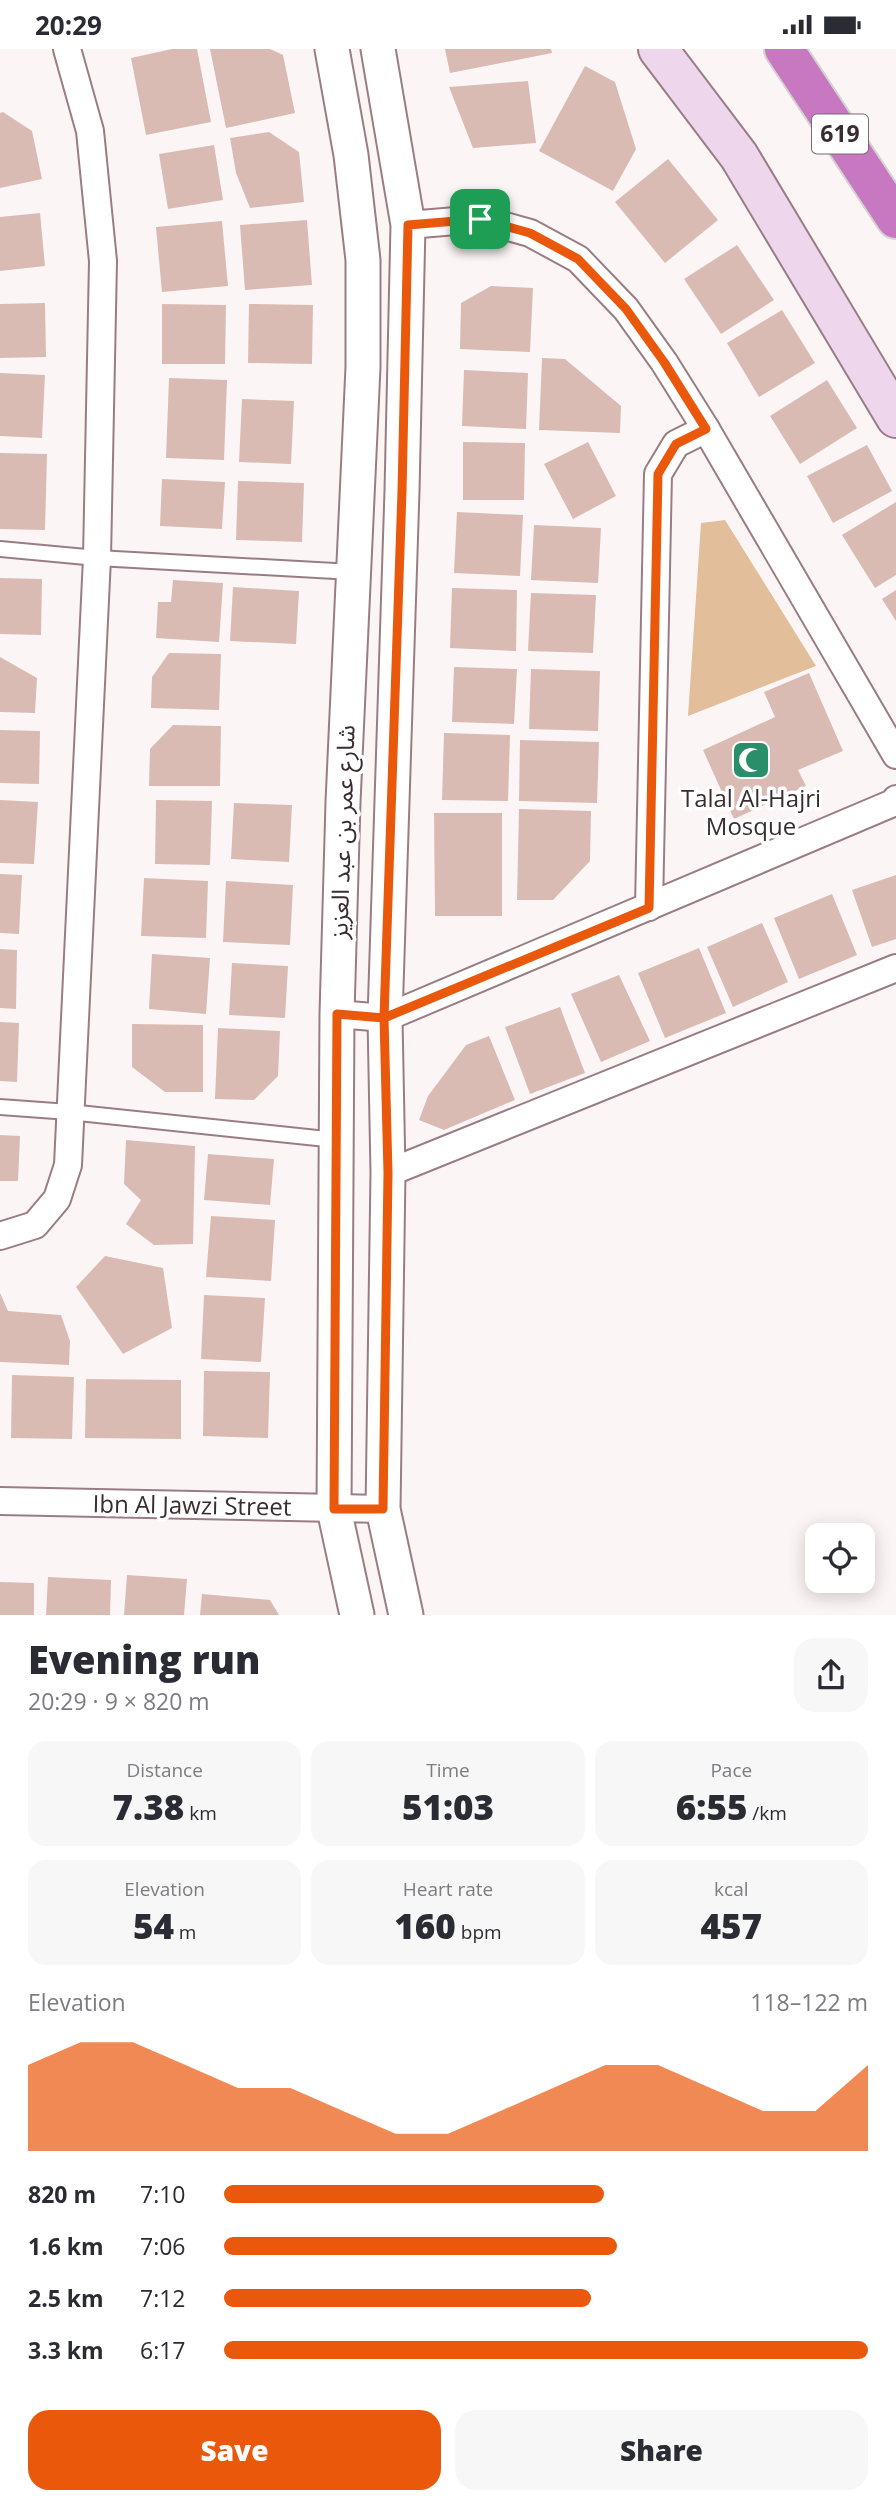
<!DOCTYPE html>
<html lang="en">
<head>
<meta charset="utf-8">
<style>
	:root { --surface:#fff; --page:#f7f7f7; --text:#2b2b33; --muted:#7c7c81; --accent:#ea580c }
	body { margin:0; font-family:"Open Sans","Noto Sans Arabic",sans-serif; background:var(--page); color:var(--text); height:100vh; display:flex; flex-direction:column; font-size:26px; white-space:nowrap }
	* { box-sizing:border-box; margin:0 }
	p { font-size:23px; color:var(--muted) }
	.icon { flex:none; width:38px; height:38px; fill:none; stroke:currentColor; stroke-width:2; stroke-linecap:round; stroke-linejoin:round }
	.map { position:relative; height:1566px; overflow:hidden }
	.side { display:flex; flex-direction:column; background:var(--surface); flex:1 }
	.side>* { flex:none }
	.controls { position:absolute; left:805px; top:1474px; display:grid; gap:14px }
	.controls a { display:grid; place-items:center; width:70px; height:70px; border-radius:14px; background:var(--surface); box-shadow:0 4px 18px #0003; font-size:35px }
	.pin { position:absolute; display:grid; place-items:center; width:60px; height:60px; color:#fff; margin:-30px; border-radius:14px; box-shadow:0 4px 10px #0006 }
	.round { display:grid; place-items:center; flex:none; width:74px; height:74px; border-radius:21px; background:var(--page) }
	.head { display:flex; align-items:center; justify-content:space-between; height:119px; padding:0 28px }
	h1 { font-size:38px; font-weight:800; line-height:52px }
	.figures { display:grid; grid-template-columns:repeat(3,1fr); gap:10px; height:119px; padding:7px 28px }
	.figures div { display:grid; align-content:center; border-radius:18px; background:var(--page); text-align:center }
	.figures b { font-size:35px; font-weight:800 }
	.figures small { font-size:19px; font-weight:400 }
	.figures p { font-size:19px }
	.chart { height:196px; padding:14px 28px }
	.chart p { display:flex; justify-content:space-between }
	.chart svg { width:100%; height:126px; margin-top:7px; fill:var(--accent); opacity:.7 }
	.primary-button { display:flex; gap:14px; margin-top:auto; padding:14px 28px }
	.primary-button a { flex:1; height:80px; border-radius:21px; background:var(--accent); color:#fff; font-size:28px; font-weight:800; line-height:80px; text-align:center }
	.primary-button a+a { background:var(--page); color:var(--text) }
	ul { padding:0 28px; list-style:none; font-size:23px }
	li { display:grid; grid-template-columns:112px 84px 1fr; align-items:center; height:52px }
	li i { height:18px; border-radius:9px; background:var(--accent) }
	.status { display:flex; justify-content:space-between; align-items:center; height:49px; padding:0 35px; background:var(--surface); direction:ltr }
	.status svg { height:19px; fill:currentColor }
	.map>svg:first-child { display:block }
</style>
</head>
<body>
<div class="status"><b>20:29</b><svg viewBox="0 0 49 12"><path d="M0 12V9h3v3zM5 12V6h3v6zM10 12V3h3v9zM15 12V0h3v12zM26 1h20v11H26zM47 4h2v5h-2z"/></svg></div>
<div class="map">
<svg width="896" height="1566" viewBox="0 0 896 1566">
	<rect width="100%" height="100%" fill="#fcf5f6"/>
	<path fill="#e2be9a" d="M725,471L816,617L688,667L701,474Z"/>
	<g fill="#d9bbb3">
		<path d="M172,0H197L211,73L146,86L131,9Z"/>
		<path d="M210,0H270L283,6L295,64L226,79Z"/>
		<path d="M445,0H551L552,4L450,24Z"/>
		<path d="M585,17L615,33L636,100L613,142L539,102Z"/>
		<path d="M528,32L536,94L473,99L449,38Z"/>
		<path d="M3,63L32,82L42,130L0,139V64Z"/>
		<path d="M269,83L299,103L304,153L250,159L236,124L230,89Z"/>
		<path d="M214,96L223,151L168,160L159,105Z"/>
		<path d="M668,110L718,171L665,214L615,153Z"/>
		<path d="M40,164L45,217L0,222V168Z"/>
		<path d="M307,171L312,236L245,241L240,176Z"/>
		<path d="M222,172L228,237L162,243L156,178Z"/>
		<path d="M737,196L774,251L721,285L684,230Z"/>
		<path d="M491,237L533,239L530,303L460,300L461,254Z"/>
		<path d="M45,254L46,308L0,309V255Z"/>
		<path d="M162,255L226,256L225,315H162Z"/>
		<path d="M249,255L313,256L312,315L248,314Z"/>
		<path d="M782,261L815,314L759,348L727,294Z"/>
		<path d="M542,309L565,310L621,357L620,384L539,381Z"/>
		<path d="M464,321L528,324L526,380L462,377Z"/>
		<path d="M0,324L45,326L42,389L0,387Z"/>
		<path d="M169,329L227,331L224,411L166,409Z"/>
		<path d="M827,331L857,379L800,415L770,367Z"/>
		<path d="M242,350L294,352L291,415L239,413Z"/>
		<path d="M463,393L525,394L524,451H463Z"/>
		<path d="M588,393L616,447L573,470L544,415Z"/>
		<path d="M867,396L892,442L833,474L807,427Z"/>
		<path d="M0,404L47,405L45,481L0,480Z"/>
		<path d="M162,430L225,433L222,480L160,477Z"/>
		<path d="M238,432L304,434L302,493L236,491Z"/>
		<path d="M896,453V526L875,539L842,486Z"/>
		<path d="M457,463L523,466L520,527L454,524Z"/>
		<path d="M534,476L601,479L598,534L531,531Z"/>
		<path d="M0,529L42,530L41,586L0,585Z"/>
		<path d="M173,531L223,534L219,593L156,589L158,553H171Z"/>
		<path d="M233,538L299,542L296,595L230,592Z"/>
		<path d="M452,539L517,541L516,602L450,599Z"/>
		<path d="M896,541V572L882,550Z"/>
		<path d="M531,544L596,546L593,604L528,602Z"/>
		<path d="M169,604L221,605L219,661L151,659L152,628Z"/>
		<path d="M0,608L37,629L35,664L0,663Z"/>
		<path d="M454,618L517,620L514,675L452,673Z"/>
		<path d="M531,620L600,622L598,682L529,680Z"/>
		<path d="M809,624L843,702L798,721L806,737L734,770L703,701L775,668L764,643Z"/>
		<path d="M173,676L221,677L220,737H149L150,700Z"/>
		<path d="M0,681L40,682L39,735L0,734Z"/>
		<path d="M444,684L510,686L508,752L442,751Z"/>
		<path d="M520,691L599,693L597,754L519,752Z"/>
		<path d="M0,751L38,753L34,815L0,814Z"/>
		<path d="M156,751L212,752L210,816L155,815Z"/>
		<path d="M234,754L292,756L289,813L231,810Z"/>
		<path d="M519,760L591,762L590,812L553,851H517Z"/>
		<path d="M434,764H502V867H435Z"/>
		<path d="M0,825L22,826L19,885L0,884Z"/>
		<path d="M896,826V890L872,898L852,841Z"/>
		<path d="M144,829L208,832L206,889L141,887Z"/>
		<path d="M226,832L293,836L290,896L223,893Z"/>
		<path d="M832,845L857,906L799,930L774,869Z"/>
		<path d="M762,874L788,933L733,958L707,898Z"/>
		<path d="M699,899L726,964L665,989L638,924Z"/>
		<path d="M0,900L17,901L16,960L0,959Z"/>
		<path d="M152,905L210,909L206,965L149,960Z"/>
		<path d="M232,914L288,917L285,969L229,966Z"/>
		<path d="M619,926L650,992L601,1013L571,945Z"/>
		<path d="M560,958L585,1024L530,1045L505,978Z"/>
		<path d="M0,973L19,974L17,1033L0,1032Z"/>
		<path d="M132,975L203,976V1043H165L132,1018Z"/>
		<path d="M218,979L280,982L278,1027L254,1051L215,1050Z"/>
		<path d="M489,987L515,1051L444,1081L419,1071L428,1047L466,996Z"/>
		<path d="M0,1086L20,1087L18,1132H0Z"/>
		<path d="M126,1091L195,1097L193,1195L154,1196L126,1175L141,1151L124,1135Z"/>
		<path d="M208,1105L274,1110L270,1156L204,1151Z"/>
		<path d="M211,1167L275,1171L271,1232L206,1228Z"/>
		<path d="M105,1207L163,1219L172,1279L123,1305L76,1238Z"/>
		<path d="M0,1244L8,1262L61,1266L70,1292L69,1316L0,1313Z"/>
		<path d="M204,1246L265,1249L261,1313L201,1310Z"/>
		<path d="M204,1322L270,1323L268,1389L203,1387Z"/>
		<path d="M12,1326L74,1328L72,1390L11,1389Z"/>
		<path d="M86,1330L181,1331V1390L85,1389Z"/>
		<path d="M127,1526L187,1530L184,1566H124Z"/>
		<path d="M48,1528L111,1531L110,1566H46Z"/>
		<path d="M0,1533L34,1534V1566H0Z"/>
		<path d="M202,1545L270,1551L279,1566H200Z"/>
	</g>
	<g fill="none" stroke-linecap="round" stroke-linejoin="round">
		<defs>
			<g id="service">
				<path d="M0,500L97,509L353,523"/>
				<path d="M0,1058L69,1063L336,1091"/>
			</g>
			<g id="minor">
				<path d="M408,176L480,170L530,184L578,210L626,260L664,313L706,380L896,706"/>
				<path d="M649,858L658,425L676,395L706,380"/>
				<path d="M337,965L385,969L893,754L896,750"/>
				<path d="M388,1124L896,919"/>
				<path d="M0,1187L35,1176L57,1150L68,1116L97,509L103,212L90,82L67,0"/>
				<path d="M0,1452L383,1460"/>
			</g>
			<g id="tertiary">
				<path d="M332,0L351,106L363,211V318L343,753L337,965L334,1460L357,1566"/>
				<path d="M378,0L408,176L402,442L385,969L388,1124L383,1460L406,1566"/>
			</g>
			<path id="secondary" d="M658,0L739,107L896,369"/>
			<path id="motorway" d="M784,0L896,170"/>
		</defs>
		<use href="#service" stroke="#9a7d84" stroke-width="18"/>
		<use href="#minor" stroke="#9a7d84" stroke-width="30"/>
		<use href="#tertiary" stroke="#9a7d84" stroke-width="37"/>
		<use href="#secondary" stroke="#9a7d84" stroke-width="42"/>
		<use href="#motorway" stroke="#d3d1d1" stroke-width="42"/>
		<use href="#service" stroke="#fff" stroke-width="14"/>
		<use href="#minor" stroke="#fff" stroke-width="26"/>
		<use href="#tertiary" stroke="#fff" stroke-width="33"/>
		<use href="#secondary" stroke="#eed6ec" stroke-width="38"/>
		<use href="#motorway" stroke="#c878c1" stroke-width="38"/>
	</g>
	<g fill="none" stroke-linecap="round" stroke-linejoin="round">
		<defs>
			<path id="route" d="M480,170L408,176L402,442L384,969L337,965L334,1460H383L388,1124L384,969L649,859L658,425L676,395L706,380L664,313L626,260L578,210L530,184L480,170"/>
		</defs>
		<use href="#route" stroke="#fff" stroke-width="14"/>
		<use href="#route" stroke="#ea580c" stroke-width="9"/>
	</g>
	<defs>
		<symbol id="mosque-square" viewBox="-11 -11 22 22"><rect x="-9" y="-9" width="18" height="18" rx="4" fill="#298e69" stroke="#fff"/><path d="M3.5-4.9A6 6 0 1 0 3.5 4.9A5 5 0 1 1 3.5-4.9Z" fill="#fff"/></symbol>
	</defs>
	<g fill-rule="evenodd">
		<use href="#mosque-square" x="729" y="689" width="44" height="44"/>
	</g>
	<g text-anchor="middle" stroke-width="7" stroke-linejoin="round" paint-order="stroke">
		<rect fill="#fff" stroke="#746c6e" stroke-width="2" x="812" y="65.5" width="56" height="39" rx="5"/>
		<g font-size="23" font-weight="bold" fill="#392d30">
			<text x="840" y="93">619</text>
		</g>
		<g font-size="24" fill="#392d30" stroke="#fff">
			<text x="751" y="758">Talal Al-Hajri<tspan x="751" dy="28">Mosque</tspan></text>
		</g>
		<g font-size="24" fill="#392d30" stroke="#fff">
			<text transform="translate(343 783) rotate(-88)" y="8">شارع عمر بن عبد العزيز</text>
			<text transform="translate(192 1457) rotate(1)" y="8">Ibn Al Jawzi Street</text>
		</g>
	</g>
</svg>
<div class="controls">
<a><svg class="icon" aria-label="locate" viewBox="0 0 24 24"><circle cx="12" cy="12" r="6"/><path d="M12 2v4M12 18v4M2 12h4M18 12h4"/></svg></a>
</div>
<div class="pin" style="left:480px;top:170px;background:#1e9e55"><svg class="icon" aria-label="arrive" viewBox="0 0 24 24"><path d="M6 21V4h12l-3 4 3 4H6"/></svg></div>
</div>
<section class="side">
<div class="head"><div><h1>Evening run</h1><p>20:29 · 9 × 820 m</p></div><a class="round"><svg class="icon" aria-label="share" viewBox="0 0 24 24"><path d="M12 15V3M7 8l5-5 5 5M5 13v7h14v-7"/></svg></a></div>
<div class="figures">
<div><p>Distance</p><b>7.38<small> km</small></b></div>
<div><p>Time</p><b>51:03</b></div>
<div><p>Pace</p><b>6:55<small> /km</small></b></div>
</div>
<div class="figures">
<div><p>Elevation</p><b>54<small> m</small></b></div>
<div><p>Heart rate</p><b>160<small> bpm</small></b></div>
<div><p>kcal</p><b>457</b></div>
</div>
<div class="chart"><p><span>Elevation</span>118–122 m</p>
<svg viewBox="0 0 160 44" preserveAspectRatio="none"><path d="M0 44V14L10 6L20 6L30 14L40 22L50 22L60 30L70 38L80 38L90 30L100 22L110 14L120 14L130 22L140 30L150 30L160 14V44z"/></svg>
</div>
<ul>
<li><b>820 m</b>7:10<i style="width:59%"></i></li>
<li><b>1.6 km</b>7:06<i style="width:61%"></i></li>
<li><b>2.5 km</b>7:12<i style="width:57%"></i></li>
<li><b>3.3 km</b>6:17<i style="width:100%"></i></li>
</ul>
<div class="primary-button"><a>Save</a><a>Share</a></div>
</section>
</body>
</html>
